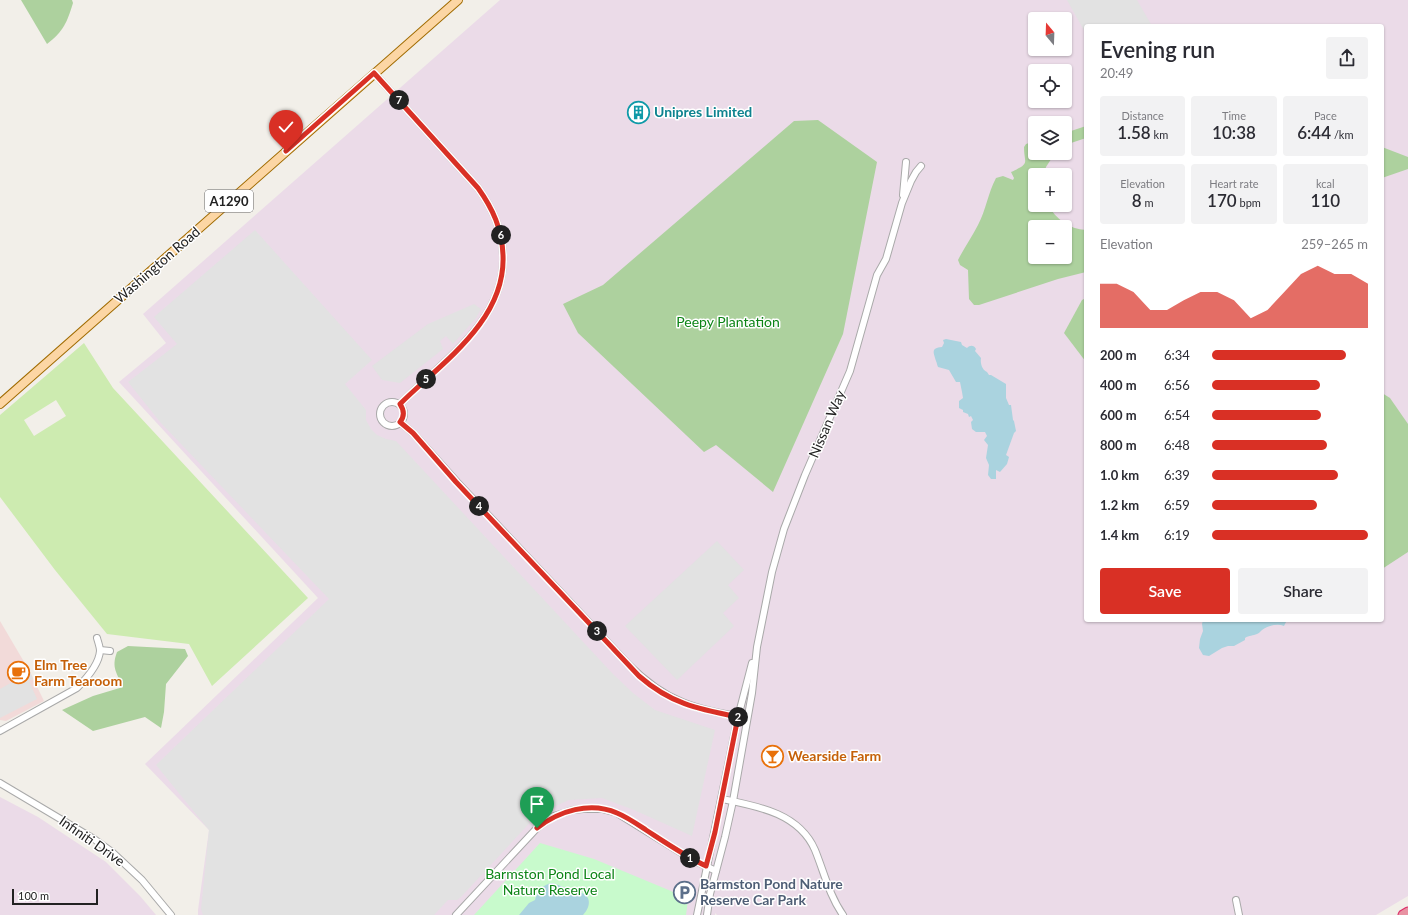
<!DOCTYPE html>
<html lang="en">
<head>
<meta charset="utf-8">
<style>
	:root { --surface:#fff; --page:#f2f2f3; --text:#2b2b33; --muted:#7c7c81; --accent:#d93025 }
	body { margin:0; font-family:Lato,sans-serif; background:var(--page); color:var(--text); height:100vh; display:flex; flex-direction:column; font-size:15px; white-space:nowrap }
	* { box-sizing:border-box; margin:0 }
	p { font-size:13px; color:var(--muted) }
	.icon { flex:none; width:22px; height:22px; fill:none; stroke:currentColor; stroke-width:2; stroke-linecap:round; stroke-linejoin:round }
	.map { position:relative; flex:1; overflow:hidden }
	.sheet { position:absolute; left:1084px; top:24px; width:300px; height:598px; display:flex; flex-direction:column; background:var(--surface); border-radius:4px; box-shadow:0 1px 3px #0004 }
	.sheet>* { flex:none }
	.needle { width:26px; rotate:341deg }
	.controls { position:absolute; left:1028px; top:12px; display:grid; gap:8px }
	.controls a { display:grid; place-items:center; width:44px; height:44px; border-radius:4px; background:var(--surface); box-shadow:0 1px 3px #0004; font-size:20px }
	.scale { position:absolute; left:12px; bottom:10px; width:86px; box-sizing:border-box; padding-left:4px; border:2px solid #222; border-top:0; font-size:11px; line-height:14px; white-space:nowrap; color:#222; -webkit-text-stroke:3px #fff; paint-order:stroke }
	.pin { position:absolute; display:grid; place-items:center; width:34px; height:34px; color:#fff; margin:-41px -17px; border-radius:50% 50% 50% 0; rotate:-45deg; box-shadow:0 0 4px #0007 }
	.pin .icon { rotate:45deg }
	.km { position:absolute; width:20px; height:20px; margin:-10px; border-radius:50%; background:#222; color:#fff; font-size:11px; line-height:20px; text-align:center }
	.round { display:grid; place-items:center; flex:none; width:42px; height:42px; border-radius:4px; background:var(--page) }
	.head { display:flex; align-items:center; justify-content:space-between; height:68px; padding:0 16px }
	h1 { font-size:22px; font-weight:600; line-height:30px }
	.stats { display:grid; grid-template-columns:repeat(3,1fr); gap:6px; height:68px; padding:4px 16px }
	.stats div { display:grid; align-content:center; border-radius:4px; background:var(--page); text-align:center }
	.stats b { font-size:17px; font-weight:600 }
	.stats small { font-size:11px; font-weight:400 }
	.stats p { font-size:11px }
	.chart { height:112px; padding:8px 16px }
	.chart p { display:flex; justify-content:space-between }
	.chart svg { width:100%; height:72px; margin-top:4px; fill:var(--accent); opacity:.7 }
	.action { display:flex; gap:8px; margin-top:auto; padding:8px 16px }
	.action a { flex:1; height:46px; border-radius:4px; background:var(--accent); color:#fff; font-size:16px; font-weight:600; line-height:46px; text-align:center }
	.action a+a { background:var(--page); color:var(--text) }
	ul { padding:0 16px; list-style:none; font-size:13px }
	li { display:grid; grid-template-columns:64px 48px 1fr; align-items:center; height:30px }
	li i { height:10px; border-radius:5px; background:var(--accent) }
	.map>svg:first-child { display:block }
</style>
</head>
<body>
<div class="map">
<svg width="1408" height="915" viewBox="0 0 1408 915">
	<rect width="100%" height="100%" fill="#f2efe9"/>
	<path fill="#f2dad9" d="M0,621L30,672L44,701L6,721L0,720Z"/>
	<g fill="#ebdbe8" fill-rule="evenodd">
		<path d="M500,0H1408V896L1376,915H717L715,913V915H198V910L209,830L145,764L318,598L119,382L166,343L143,314ZM1035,19H1065V49H1035ZM1086,26H1382V620H1086ZM1035,71H1065V101H1035ZM1035,123H1065V153H1035ZM1035,175H1065V205H1035ZM1035,227H1065V257H1035Z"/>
		<path d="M0,797L38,817L106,862L140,896L156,915H0Z"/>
	</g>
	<path fill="#cdebb0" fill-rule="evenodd" d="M84,343L113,388L308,598L212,686L189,644L107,634L55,570L0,497V415ZM56,400L66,416L34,436L24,420Z"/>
	<g fill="#add19e" fill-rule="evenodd">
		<path d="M21,0H72L73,3C67,22 64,31 47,44Z"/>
		<path d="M818,120L877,162L843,334L773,492L716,445L704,452L578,333L563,304L603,285L794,121Z"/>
		<path d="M1086,126V138L1065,145V133Z"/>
		<path d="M1035,141V153H1055L1046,167L1044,175H1035V205H1048C1056,219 1069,229 1086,230V272L1058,279L979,305H974L969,299L968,270L960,265L958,260C964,248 972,237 978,225C986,210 988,193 996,178L1003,176L1013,180L1014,178L1011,172C1031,163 1024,164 1024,147L1026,144ZM1035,227H1065V257H1035Z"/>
		<path d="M1382,147L1408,157V169L1382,178Z"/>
		<path d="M1086,298V362L1064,333L1082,300Z"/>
		<path d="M1382,393L1390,398L1408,424V552L1382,569Z"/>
		<path d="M128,646L185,649L188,656L166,684L164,712L161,728L145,717L93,731L62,710L93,696L123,687C117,673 111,668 117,652Z"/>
	</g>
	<path fill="#c8facc" d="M540,843L594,859L671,891L688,900L686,915H474Z"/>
	<g fill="#e2e2e2">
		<path d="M1067,0H1137L1152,26H1086V34Z"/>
		<path d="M255,230L372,360L345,384L366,410V420L371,429L377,435L386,439L396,441L613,674L633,693L655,710L715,730L692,836L634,810L602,798L569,800L538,814L461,897L457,900H448L434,915H203L201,909L209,830L156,765L329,599L161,423L128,382L177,344L154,317Z"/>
		<path d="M474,304L481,309L476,318L453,344L446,336L440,341L443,349L400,383L382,380L372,366L428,324Z"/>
		<path d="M717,541L744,570L728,585L739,598L723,613L734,626L677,680L625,626Z"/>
		<path d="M30,672L33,679L29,681L37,699L0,718V689Z"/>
	</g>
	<g fill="#aad3df">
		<path d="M946,339L961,342L962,345L967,348C970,345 974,345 976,349L975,351L981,358C980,363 982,370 987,372L989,375H991L1006,384V398L1009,405H1011L1013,420L1014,421L1016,431L1014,433L1006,455L1009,457L1007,464L1000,472L996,470V479H991L988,475L989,465L986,458L988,445L984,440L987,436L985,432H976L972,429L971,422L973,420L971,416L969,417L968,414L963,412V410L959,408V401L963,398L962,392L960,382H956L949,370L938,367C937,365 937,363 936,361C934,353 930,348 942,347L944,343L943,340Z"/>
		<path d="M1203,620H1287L1284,626C1277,623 1268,626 1262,630C1261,631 1258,634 1257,634C1253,636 1249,635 1245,638V640L1234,646H1228L1222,648L1209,656L1203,655L1199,648L1200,639L1203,631L1202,624Z"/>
		<path d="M552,883C560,885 565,888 573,891C576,893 579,892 582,893C593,898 589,909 583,915H519L529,903L535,900C537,892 543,884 552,883Z"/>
	</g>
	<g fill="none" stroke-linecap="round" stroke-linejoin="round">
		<defs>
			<g id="minor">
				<path d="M374,73L478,188C493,209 502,229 503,255C506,321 441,362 400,404"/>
				<path d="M903,195L906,162"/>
				<circle cx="392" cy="414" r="12"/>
				<path d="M400,422L413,433L457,482L628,664C667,703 695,709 747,718"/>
				<path d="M100,650L110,651"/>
				<path d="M0,731L77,688C86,679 99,665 100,651C100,647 98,642 97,638"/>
				<path d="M0,783L94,839L112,852L142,880L171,915"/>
				<path d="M722,799C757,806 799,813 815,850C824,872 829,895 843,915"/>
				<path d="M1236,900L1239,915"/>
				<path d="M456,915L537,828L554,816L573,810L583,809H602L617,813L693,860L716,871"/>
				<path d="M697,915L738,717L752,663"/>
				<path d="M707,915L710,894L725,837L733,801L752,693L757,647L772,572L784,529L805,475L850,371L877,275L886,259L902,203L911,181L916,172L921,166"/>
			</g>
			<path id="major" d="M0,404L458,0"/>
			<path id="highway" d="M1403,915L1408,912"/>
		</defs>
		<use href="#minor" stroke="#a9a9a9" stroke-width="8"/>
		<use href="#major" stroke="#a06b00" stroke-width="10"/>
		<use href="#highway" stroke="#dc2a67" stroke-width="11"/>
		<use href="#minor" stroke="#fff" stroke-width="6"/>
		<use href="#major" stroke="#fcd6a4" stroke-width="8"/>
		<use href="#highway" stroke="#e892a2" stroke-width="9"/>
	</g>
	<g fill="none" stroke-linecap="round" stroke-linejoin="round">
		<defs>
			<path id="route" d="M286,151L374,73L478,188C493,209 502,229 503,255C506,321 441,363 400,404C404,410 405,416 400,422L413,433L456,482L639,676C671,704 698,709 738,717L715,832L706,866C685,856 666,843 646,830C637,824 627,817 617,813C590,801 559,811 537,828"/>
		</defs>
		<use href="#route" stroke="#fff" stroke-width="8"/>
		<use href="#route" stroke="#d93025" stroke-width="5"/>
	</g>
	<defs>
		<symbol id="building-ring" viewBox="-11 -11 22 22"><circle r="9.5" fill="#fff" stroke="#0f9aa8" stroke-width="1.5"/><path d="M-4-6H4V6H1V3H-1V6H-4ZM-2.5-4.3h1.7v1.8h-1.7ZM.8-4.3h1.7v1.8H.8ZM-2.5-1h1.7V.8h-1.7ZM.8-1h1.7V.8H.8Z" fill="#0f9aa8"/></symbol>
		<symbol id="cafe-ring" viewBox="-11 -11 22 22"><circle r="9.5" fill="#fff" stroke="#e8710a" stroke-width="1.5"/><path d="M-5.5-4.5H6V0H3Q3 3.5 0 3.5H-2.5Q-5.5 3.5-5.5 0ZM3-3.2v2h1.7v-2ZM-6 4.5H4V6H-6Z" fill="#e8710a"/></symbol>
		<symbol id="bar-ring" viewBox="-11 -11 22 22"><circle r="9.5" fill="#fff" stroke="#e8710a" stroke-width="1.5"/><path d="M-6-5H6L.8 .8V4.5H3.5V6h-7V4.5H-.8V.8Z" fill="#e8710a"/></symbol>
		<symbol id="parking-ring" viewBox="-11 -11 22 22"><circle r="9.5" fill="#fff" stroke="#5c6f8a" stroke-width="1.5"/><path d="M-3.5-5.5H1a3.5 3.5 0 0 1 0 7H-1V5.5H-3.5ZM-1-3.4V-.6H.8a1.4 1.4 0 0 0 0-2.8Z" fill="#5c6f8a"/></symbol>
	</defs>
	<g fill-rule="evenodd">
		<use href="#building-ring" x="626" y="100" width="25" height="25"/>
		<use href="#cafe-ring" x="6" y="660" width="25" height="25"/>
		<use href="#bar-ring" x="760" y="744" width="25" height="25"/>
		<use href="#parking-ring" x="672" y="880" width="25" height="25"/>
	</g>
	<g text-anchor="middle" stroke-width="3" stroke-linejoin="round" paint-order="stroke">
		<rect fill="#fff" stroke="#646464" stroke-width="1" x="205" y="190" width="48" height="22" rx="3"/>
		<g font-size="13" font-weight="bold" fill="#222">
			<text x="229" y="206">A1290</text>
		</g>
		<g font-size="14" font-weight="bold" fill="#0d838f" stroke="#fff" text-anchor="start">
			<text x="654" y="117">Unipres Limited</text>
		</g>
		<g font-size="14" fill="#222" stroke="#fff">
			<text transform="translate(157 265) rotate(-41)" y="5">Washington Road</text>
			<text transform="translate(827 424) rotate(-67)" y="5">Nissan Way</text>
			<text transform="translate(92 841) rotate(35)" y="5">Infiniti Drive</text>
		</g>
		<g font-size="14" fill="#0c8416" stroke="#fff">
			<text x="728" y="327">Peepy Plantation</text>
			<text x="550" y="879">Barmston Pond Local<tspan x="550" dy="16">Nature Reserve</tspan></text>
		</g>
		<g font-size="14" font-weight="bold" fill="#c56008" stroke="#fff" text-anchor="start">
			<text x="34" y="670">Elm Tree<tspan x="34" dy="16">Farm Tearoom</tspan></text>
			<text x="788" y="761">Wearside Farm</text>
		</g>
		<g font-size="14" font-weight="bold" fill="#4e5e75" stroke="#fff" text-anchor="start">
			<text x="700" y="889">Barmston Pond Nature<tspan x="700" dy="16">Reserve Car Park</tspan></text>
		</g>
	</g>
</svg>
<div class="controls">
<a><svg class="needle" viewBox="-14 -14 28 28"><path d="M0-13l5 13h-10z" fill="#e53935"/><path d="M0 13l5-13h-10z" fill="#7c7c81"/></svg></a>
<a><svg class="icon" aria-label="locate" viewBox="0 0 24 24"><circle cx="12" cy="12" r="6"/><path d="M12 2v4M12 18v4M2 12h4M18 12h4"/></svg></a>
<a><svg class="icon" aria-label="layers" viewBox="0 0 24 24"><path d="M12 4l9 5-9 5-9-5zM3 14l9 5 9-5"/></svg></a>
<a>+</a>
<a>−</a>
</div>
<div class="scale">100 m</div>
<div class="pin" style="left:537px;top:828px;background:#1e9e55"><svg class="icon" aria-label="arrive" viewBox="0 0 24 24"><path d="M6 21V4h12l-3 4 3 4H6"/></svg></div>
<div class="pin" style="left:286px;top:151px;background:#d93025"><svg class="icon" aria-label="check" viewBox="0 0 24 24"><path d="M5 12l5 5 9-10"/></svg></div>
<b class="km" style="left:690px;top:858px">1</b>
<b class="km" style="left:738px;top:717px">2</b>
<b class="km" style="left:597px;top:631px">3</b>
<b class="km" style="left:479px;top:506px">4</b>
<b class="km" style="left:426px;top:379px">5</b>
<b class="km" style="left:501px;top:235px">6</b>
<b class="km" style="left:399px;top:100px">7</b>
<section class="sheet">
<div class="head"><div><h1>Evening run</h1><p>20:49</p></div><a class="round"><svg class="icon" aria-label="share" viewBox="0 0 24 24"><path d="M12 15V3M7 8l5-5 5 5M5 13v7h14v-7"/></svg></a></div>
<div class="stats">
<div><p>Distance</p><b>1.58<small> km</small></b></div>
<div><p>Time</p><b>10:38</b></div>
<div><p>Pace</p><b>6:44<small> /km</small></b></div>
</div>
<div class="stats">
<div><p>Elevation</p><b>8<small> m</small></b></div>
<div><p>Heart rate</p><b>170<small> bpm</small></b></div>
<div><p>kcal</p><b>110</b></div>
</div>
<div class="chart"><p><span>Elevation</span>259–265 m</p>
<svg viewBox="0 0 160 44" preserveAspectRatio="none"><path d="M0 44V17L10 17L20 22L30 33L40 33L50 27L60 22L70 22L80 27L90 38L100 33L110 22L120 11L130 6L140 11L150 11L160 17V44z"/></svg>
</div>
<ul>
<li><b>200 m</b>6:34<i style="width:86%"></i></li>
<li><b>400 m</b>6:56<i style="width:69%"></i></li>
<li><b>600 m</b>6:54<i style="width:70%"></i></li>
<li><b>800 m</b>6:48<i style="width:74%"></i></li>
<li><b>1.0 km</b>6:39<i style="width:81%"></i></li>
<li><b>1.2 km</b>6:59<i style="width:67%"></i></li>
<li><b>1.4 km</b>6:19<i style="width:100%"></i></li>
</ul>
<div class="action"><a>Save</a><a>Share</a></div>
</section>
</div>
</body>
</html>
